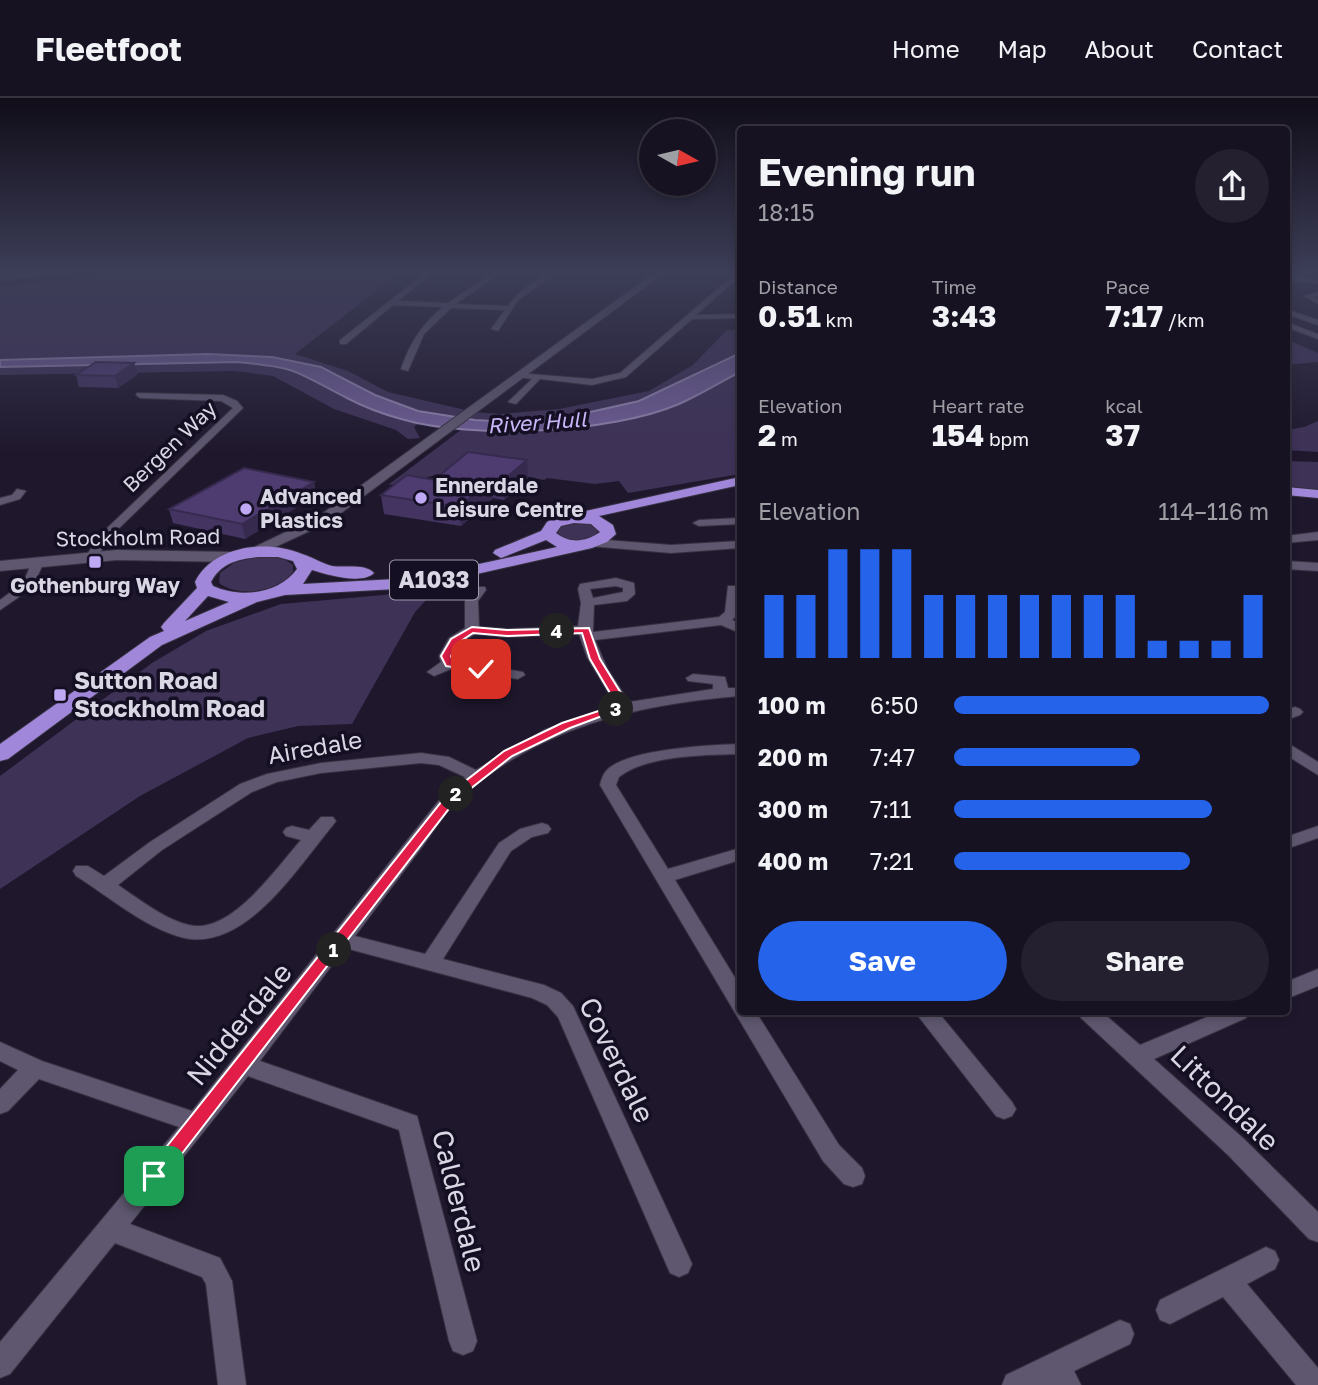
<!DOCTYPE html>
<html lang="en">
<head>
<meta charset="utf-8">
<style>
	:root { --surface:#171222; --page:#24202f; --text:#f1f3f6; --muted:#9e9ea5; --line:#363240; --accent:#2563eb }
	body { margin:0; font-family:"Golos Text",sans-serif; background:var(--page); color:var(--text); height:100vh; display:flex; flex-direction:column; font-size:26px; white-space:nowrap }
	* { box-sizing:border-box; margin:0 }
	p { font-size:23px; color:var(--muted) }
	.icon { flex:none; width:38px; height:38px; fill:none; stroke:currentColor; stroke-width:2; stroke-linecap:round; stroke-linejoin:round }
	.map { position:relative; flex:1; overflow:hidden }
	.drawer { position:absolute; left:737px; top:28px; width:553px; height:889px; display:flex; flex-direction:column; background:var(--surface); border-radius:7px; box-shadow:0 4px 10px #0003,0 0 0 2px var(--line) }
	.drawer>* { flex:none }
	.needle { width:46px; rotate:98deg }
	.tools { position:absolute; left:639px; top:21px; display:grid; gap:14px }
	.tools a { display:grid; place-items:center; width:77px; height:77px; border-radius:50%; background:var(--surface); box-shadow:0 4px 10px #0003,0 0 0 2px var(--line); font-size:35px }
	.pin { position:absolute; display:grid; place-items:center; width:60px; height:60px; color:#fff; margin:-30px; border-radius:14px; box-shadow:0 4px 10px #0006 }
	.km { position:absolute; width:35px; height:35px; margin:-18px; border-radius:50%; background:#222; color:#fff; font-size:19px; line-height:35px; text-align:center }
	.round { display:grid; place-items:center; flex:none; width:74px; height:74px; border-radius:37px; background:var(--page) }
	.head { display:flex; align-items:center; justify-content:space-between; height:119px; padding:0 21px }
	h1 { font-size:38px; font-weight:700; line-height:52px }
	.metrics { display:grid; grid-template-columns:repeat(3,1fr); gap:10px; height:119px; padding:7px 21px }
	.metrics div { display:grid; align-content:center }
	.metrics b { font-size:30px; font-weight:700 }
	.metrics small { font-size:19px; font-weight:400 }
	.metrics p { font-size:19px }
	.chart { height:196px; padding:14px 21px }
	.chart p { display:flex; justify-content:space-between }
	.chart svg { width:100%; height:126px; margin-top:7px; stroke:var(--accent); stroke-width:6 }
	.primary-button { display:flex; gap:14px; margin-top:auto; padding:14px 21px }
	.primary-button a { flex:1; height:80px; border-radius:42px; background:var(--accent); color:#fff; font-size:28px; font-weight:700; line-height:80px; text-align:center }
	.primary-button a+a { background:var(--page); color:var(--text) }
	ul { padding:0 21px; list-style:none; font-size:23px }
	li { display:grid; grid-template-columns:112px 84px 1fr; align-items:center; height:52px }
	li i { height:18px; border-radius:9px; background:var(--accent) }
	header { display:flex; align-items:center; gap:42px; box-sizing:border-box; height:98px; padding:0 35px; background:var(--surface); border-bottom:2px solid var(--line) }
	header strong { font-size:33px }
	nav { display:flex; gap:38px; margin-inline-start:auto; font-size:24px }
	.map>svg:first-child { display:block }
</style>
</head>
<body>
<header>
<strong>Fleetfoot</strong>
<nav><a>Home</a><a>Map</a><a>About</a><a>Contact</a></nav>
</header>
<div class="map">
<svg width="1318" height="1287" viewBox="0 0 1318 1287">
	<rect width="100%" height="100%" fill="#1f182d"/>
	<g fill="#3e3257">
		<path d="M134,175H399L295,256L348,273L388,294L474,314L500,316L559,311L649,293L693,267L727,232H740V255L639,303L577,317L512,324L475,322L418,313L375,297L321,269L272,259L208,256L0,262V189Z"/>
		<path d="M1286,241L1318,255V264L1286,267Z"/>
		<path d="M237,264L274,268L291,273L364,308L419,325L414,329L420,340L408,341L396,332L334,311L273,278L235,273L0,277V269Z"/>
		<path d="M740,274V376L628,395L619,383L595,386L547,380L544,382C522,379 502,369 480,369C453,370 418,384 388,387L462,331C523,339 621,330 678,306C700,297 720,284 740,274Z"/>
		<path d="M1318,323V354L1286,352V332L1304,329Z"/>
		<path d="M1286,363L1318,364V392L1286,388Z"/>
		<path d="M571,424L590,425L599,432C588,447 572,444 557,438L559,429Z"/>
		<path d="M263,458L284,461L293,467V474C278,494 239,500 219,485L220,475L235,464Z"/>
		<path d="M439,488L415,514L352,626L298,628L248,640L140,698L0,791V678L152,565L206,533L281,506L384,497Z"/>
	</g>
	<path fill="#6e5d94" stroke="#8e82ac" stroke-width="2" d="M740,255V274C720,284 700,297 679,306C611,335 473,342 401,321C383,316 364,309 347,300C328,291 310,279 290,272C273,267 255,266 237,264L0,269V262L208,256L272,259L321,269L375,297L418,313L475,322L512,324L577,317L639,303Z"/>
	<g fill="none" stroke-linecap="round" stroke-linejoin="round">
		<defs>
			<g id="street">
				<path d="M34,175H59L0,182V178Z"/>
				<path d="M425,175H432L398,203L448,205L492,175H500L456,206L508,208C517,195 541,175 557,175L518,202L498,233L491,231L505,212L451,210L424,236L408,273L401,271C410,245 421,227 443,209L393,207L346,246H340V242Z"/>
				<path d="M736,175H740V178L696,217L740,216V220L692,221L626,279L592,287L540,281L516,306L508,304L532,281L518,279V275L592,281L620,275Z"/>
				<path d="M1286,177L1318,182V186L1286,181Z"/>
				<path d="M1318,194V198L1314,199L1318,201V206L1304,198Z"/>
				<path d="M1286,211L1318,222V227L1286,216Z"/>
				<path d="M1286,224L1318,236V241L1286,229Z"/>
				<path d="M137,295L223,297L237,303L243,310L111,438L95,462H87L85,459L103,434L233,310L221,303L140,300L136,297Z"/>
				<path d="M17,391L26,393L20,401L0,407V400L12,397Z"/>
				<path d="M740,420V426L699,428L693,425L699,422Z"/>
				<path d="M1318,434V442L1286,445V438Z"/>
				<path d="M593,441L671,447L740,443V450L671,455L589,448V442Z"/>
				<path d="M38,460L44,464L32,490L0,512V502L23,485L32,464Z"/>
				<path d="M1286,463L1318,465V473L1286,471Z"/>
				<path d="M616,480L634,485L635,496L627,503L594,507L593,534L719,519L725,514L728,488H738L739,491V515L732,522L740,526V535L721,527L595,542L607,570L629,604L713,591V586L688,583L686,580L693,576L725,579L728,590H740V598C638,606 535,630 457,703C445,714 435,731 425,745C402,776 378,807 355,838L425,856L499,745L520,731L542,725L548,727L551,731L548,735L532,739L511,753L443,861L544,887L561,895L573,908L688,1157L692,1166L688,1175L679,1179L670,1175L558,919L547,907L532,900L345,850L260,963L417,1018L477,1243L473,1253L463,1257L453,1253L449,1243L399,1032L248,978L130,1126L220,1160L232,1183L246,1287H218L206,1186L202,1179L115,1145L10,1276L0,1280V1244L179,1029L39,981L8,1013L0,1016V991L18,972L0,963V944L42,963L192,1013L444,696L465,679L439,667L421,665L321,675L277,684L252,694L162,752L118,787C139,801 164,821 189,827C231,837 276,770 301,742L286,738L283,734L286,730L292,728L309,732L321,719H333L336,723L333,727C297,770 242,860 177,838C140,826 108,798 76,778L73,773L76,768H88L104,778L150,744L240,686L267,676L321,665L421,655L449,659L476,672L544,632L616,607L587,559L579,536L507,539L475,536L460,545L453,558L455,563L523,574L525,577L518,581L451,571L434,578L427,574L441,564L439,558L449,540L465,530V503L475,489H485L486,492L478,503L479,529L507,531L578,528L581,505L578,491L580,486ZM616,488L623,490V494L593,500L590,491Z"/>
				<path d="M1295,609L1300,611L1303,614L1300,617L1286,622V612Z"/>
				<path d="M1286,644L1318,664V677L1286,657Z"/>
				<path d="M740,646V656C705,657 647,657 619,679L616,687L668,771L740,750V762L675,782L740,888V914H756L839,1047L862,1070L865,1078L862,1086L853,1089L844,1086L823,1063L600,687C601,682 603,676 607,672C627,651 710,647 740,646Z"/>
				<path d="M1318,728V740L1286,751V739Z"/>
				<path d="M1318,871V888L1286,901V884Z"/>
				<path d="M915,914H938L1012,1004L1016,1011L1012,1018L1004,1021L996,1018Z"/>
				<path d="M1077,914H1102L1140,947L1219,914H1249L1246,920L1154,961L1244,1041L1318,1114V1144L1309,1141L1228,1057L1081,920Z"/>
				<path d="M1266,1149L1275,1153L1279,1162L1275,1171L1247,1186L1318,1270V1287H1296L1223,1199L1170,1226L1160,1222L1156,1212L1160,1202Z"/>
				<path d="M1120,1222L1130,1226L1134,1236L1130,1246L1074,1273L1081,1287H1002L1006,1277Z"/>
			</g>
			<g id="secondary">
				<path d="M654,175H664L329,424L256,458L250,460L242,455L319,418Z"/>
				<path d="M117,452L234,454L242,459L234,464L117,462L0,473V463Z"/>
			</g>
			<g id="highway">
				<path d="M740,379V387L599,418L613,427L616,436L607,444L592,450L415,490L285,497L257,504L162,547L8,661L0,663V646L150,539L164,533L161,529L164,525L197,490L195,484C213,448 266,441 302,456C312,459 321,465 332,468C345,470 365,465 374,475C362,487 328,477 312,472L303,486L415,480L557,449L546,442L501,460L493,455L495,452L541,433L547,424L554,420ZM574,425L591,426L600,434C586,444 570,446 556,435L561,428ZM258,459H278L293,463L297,471C278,497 240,500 213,488L211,484C221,465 238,461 258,459ZM208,498L229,504L185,523Z"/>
				<path d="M1286,389L1318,392V400L1286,397Z"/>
			</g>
		</defs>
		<use href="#street" stroke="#373242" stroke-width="2"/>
		<use href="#secondary" stroke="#373242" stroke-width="2"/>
		<use href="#highway" stroke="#373242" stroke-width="2"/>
		<use href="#street" fill="#5e576f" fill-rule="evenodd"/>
		<use href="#secondary" fill="#5e576f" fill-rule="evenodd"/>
		<use href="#highway" fill="#a187d9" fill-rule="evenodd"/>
	</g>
	<g fill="#433461">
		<path d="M138,276L118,290L79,289L76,277Z"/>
		<path d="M528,380L504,402L493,400L461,428L384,416L381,397L434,382Z"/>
		<path d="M317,397L245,441L173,425L169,411Z"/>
	</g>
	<g fill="#372a4f">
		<path d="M134,265L138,276L118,290L115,278Z"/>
		<path d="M527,362L528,380L504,402L502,383Z"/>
		<path d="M491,382L493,400L461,428L459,409Z"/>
		<path d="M314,384L317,397L245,441L242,426Z"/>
	</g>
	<g fill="#4e3c71" stroke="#372a4f" stroke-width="2">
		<path d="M96,264L134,265L115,278L76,277Z"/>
		<path d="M468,354L527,362L502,383L491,382L459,409L381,397L407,377L434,382Z"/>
		<path d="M244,370L314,384L242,426L169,411Z"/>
	</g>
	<linearGradient id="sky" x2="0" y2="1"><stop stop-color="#110d19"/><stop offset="0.49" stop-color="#3c3d57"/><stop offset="1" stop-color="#3c3d57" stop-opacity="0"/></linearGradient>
	<rect width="1318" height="355" fill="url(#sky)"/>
	<path fill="#e11d48" stroke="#fff" stroke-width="2" d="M472,529L507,532L589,530L600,561L629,608L570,630L512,658L455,703L160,1084L154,1086L148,1084L145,1078L148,1072L446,698L504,653L562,625L617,607L590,561L582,535L507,538L473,535L458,545L451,558L453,563L485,569V574L446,568L441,558L451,541Z"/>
	<g fill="#bfa9f4" stroke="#150f23" stroke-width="2.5">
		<circle cx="421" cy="400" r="7"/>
		<circle cx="246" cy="411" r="7"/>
		<rect x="88" y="457" width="14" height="14" rx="3.5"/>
		<rect x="53" y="590" width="14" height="14" rx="3.5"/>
	</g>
	<g text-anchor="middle" stroke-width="7" stroke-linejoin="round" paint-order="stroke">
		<g font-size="21" font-style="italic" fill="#c9b6f8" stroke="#150f23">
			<text transform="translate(537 325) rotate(-4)" y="7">River Hull</text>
		</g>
		<g font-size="21" fill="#dad7e5" stroke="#150f23">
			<text transform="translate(170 349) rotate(-44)" y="7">Bergen Way</text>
			<text transform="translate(138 440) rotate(-1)" y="7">Stockholm Road</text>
		</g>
		<g font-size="21" font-weight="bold" fill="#dad7e5" stroke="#150f23" text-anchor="start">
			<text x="435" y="395">Ennerdale<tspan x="435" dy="24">Leisure Centre</tspan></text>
			<text x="260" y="406">Advanced<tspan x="260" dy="24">Plastics</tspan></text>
			<text x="95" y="495" text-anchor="middle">Gothenburg Way</text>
		</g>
		<rect fill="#150f23" stroke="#9f9bab" stroke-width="2" x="390" y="462.5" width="88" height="39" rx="5"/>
		<g font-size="23" font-weight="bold" fill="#dad7e5">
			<text x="434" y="490">A1033</text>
		</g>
		<g font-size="24" font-weight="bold" fill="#dad7e5" stroke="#150f23" text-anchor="start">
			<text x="74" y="591">Sutton Road<tspan x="74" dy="28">Stockholm Road</tspan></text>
		</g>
		<g font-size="24" fill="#dad7e5" stroke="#150f23">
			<text transform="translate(315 650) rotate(-10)" y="8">Airedale</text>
		</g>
		<g font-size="28" fill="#dad7e5" stroke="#150f23">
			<text transform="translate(239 926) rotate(-51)" y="10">Nidderdale</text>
			<text transform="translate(617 962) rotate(64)" y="10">Coverdale</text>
			<text transform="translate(1225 1000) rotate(44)" y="10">Littondale</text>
			<text transform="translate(459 1103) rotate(76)" y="10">Calderdale</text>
		</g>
	</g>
</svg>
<div class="tools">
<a><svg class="needle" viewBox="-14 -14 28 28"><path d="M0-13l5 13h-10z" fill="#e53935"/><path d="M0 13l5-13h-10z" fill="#9e9ea5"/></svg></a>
</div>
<div class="pin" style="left:154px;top:1078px;background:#1e9e55"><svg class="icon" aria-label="arrive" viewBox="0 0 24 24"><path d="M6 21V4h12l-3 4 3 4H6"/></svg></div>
<div class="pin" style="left:481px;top:571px;background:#d93025"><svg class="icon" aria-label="check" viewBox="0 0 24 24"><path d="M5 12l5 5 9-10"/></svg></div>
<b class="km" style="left:334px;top:852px">1</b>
<b class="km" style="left:456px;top:696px">2</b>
<b class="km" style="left:616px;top:611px">3</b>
<b class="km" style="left:557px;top:533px">4</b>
<section class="drawer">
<div class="head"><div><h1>Evening run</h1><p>18:15</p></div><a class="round"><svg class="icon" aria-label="share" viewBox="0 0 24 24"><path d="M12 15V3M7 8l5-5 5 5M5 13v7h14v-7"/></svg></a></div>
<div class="metrics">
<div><p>Distance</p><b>0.51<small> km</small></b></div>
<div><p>Time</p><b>3:43</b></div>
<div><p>Pace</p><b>7:17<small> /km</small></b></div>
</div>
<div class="metrics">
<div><p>Elevation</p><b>2<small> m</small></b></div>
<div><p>Heart rate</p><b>154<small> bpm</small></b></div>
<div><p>kcal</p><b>37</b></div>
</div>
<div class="chart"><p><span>Elevation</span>114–116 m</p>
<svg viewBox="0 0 160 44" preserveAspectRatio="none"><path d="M5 44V22M15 44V22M25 44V6M35 44V6M45 44V6M55 44V22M65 44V22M75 44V22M85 44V22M95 44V22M105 44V22M115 44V22M125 44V38M135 44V38M145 44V38M155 44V22"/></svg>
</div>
<ul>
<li><b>100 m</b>6:50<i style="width:100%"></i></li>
<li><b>200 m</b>7:47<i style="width:59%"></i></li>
<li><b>300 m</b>7:11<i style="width:82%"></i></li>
<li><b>400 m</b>7:21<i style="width:75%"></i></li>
</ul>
<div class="primary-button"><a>Save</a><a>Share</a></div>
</section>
</div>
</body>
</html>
